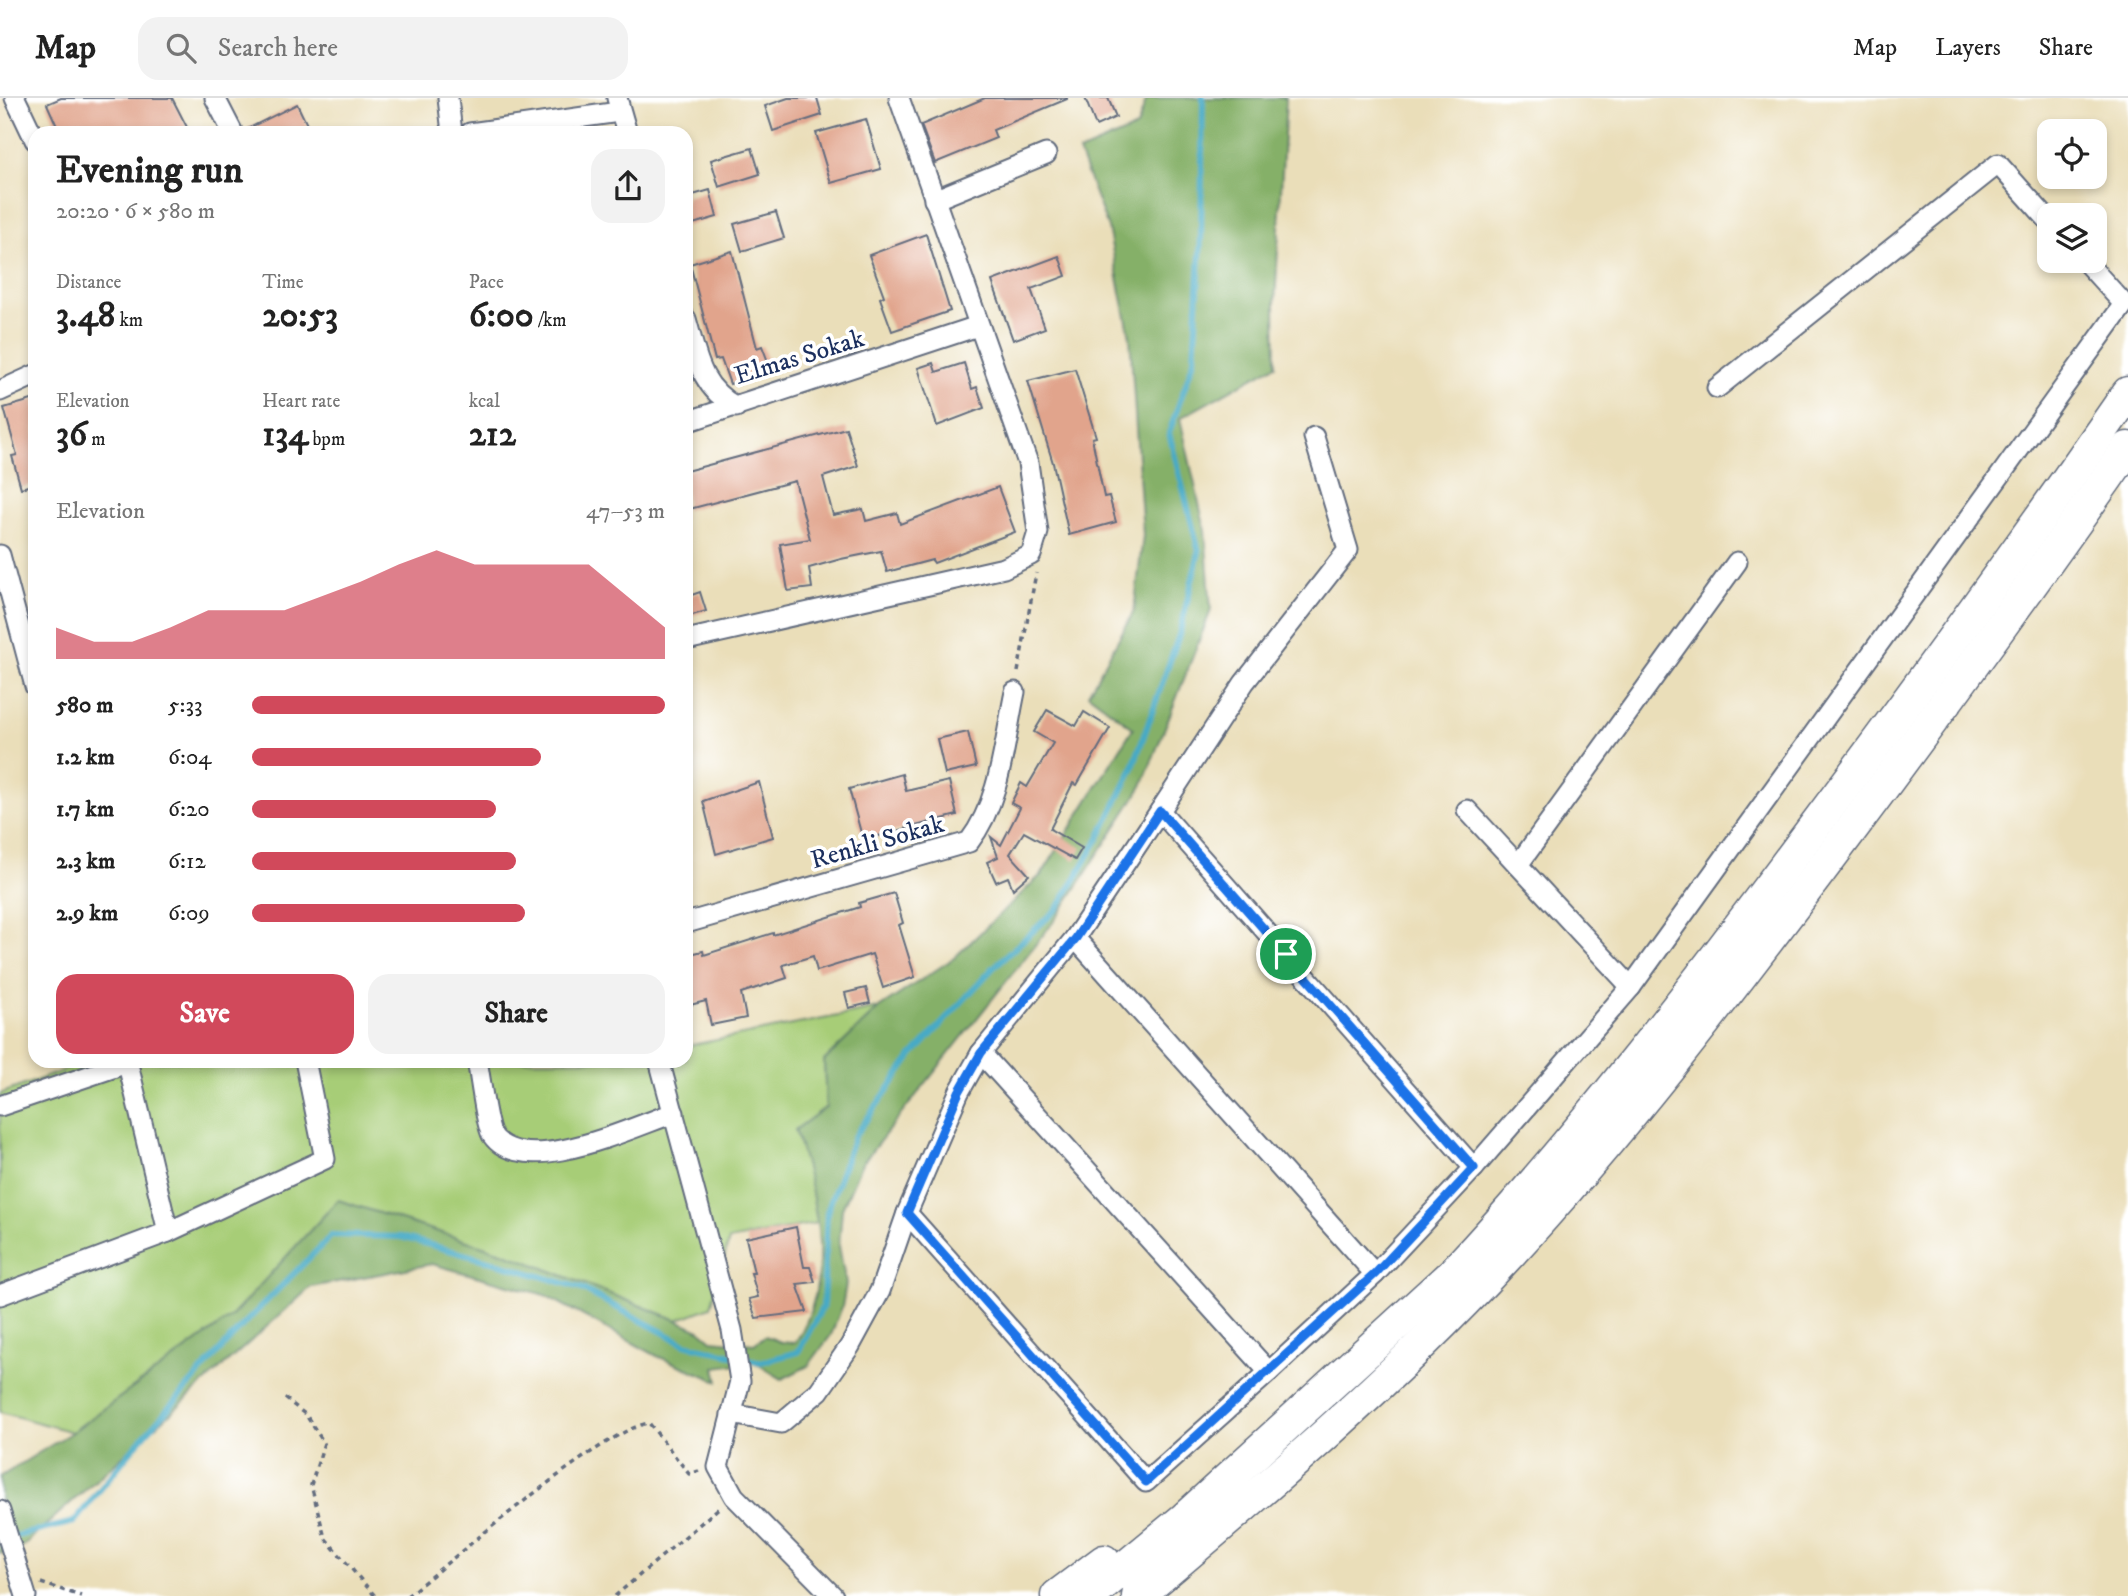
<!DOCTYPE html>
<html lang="en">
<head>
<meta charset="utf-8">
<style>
	:root { --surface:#fff; --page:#f2f2f2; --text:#222; --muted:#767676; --line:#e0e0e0; --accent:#d1495b }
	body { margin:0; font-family:"IM FELL DW Pica",serif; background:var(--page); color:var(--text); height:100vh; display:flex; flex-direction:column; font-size:26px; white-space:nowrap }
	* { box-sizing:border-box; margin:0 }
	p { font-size:23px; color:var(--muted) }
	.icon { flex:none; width:38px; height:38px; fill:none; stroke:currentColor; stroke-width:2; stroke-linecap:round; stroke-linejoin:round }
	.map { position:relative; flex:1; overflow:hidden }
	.details { position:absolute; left:28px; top:28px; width:665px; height:942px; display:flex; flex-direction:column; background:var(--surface); border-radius:21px; box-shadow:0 4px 10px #0003 }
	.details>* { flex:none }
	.fabs { position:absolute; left:2037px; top:21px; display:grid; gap:14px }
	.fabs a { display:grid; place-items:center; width:70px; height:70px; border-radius:14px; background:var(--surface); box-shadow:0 4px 10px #0003; font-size:35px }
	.pin { position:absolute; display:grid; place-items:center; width:60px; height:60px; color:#fff; margin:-30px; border:4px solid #fff; border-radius:50%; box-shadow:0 2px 7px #0007 }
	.round { display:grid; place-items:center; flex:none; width:74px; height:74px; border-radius:21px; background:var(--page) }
	.overview { display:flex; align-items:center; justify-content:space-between; height:119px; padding:0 28px }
	h1 { font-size:38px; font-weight:700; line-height:52px }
	.stats { display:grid; grid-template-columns:repeat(3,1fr); gap:10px; height:119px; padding:7px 28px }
	.stats div { display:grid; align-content:center }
	.stats b { font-size:35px; font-weight:700 }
	.stats small { font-size:19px; font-weight:400 }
	.stats p { font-size:19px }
	.chart { height:196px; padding:14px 28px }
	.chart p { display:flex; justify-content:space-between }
	.chart svg { width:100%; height:126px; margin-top:7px; fill:var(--accent); opacity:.7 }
	.primary-button { display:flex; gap:14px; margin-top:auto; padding:14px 28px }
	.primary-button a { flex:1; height:80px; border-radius:21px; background:var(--accent); color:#fff; font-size:28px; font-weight:700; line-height:80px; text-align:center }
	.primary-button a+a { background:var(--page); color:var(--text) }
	ul { padding:0 28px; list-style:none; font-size:23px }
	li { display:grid; grid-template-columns:112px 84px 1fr; align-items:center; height:52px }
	li i { height:18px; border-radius:9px; background:var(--accent) }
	header { display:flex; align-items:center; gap:42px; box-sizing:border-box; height:98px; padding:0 35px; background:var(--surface); border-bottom:2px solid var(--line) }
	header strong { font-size:33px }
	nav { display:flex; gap:38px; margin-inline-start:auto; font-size:24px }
	.search { width:490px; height:63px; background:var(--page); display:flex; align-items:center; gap:18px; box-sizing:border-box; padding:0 24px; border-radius:21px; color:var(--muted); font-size:26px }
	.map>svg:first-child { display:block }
</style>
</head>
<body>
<header>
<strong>Map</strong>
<div class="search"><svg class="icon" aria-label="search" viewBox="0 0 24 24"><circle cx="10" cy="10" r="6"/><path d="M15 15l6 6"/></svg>Search here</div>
<nav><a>Map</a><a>Layers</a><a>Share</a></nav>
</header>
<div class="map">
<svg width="2128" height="1498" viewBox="0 0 2128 1498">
	<rect width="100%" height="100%" fill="#fff"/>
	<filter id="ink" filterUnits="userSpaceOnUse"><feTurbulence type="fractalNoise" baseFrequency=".0143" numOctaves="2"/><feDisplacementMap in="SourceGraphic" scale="14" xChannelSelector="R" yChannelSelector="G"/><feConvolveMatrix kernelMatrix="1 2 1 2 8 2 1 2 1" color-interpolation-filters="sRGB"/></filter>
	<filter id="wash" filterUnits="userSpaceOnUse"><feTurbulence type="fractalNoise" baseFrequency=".00686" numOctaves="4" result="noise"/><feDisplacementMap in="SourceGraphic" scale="28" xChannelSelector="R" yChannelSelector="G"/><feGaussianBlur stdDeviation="1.57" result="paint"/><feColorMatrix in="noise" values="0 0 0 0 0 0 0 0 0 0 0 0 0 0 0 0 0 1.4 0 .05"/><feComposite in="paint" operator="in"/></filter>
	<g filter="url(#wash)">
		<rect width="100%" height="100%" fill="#eadeb9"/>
		<path fill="#a7cd77" stroke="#617e6a" stroke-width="2" d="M879,910L824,963L826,1009L810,1081L817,1125L729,1142L711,1209L677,1222L505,1155L338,1103L231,1219L72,1334L0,1314V996L89,963L686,962V948Z"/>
		<path fill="#85b068" stroke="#507063" stroke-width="2" d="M1147,0H1286L1275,206L1276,267L1180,320L1205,432L1211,512L1142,688L1058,818L861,1067L842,1111L839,1148L846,1186L842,1209L831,1237L808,1268L782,1281L754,1264L715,1269L718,1283L657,1258L545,1197L432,1166L311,1189L17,1453L0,1455V1379L72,1334L231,1219L338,1102L505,1155L677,1222L700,1232L712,1242L754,1246L765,1238L781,1244L795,1245C837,1181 816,1099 795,1032L826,1009L824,963L879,910L954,860L1042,776L1133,630L1088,596L1134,513L1143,437L1130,239L1108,130L1079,54L1137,29Z"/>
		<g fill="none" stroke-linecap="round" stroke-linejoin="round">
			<path stroke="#47aac6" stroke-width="6" d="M12,1439L74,1424L135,1348L241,1229L332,1137L401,1139L500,1166L580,1190L685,1246L761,1264L798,1254L823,1208L827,1114L854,1039L912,958L993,870L1058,810L1098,742L1132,672L1179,537L1199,454L1169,335L1194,262L1201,140L1203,0"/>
		</g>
		<g id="blocks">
			<g fill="#e1a48c">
				<path d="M61,0H172L190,35H60L47,6Z"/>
				<path d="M788,0H817L822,17L773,33L765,8Z"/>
				<path d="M985,0H1067V1L993,32L996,40L935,65L921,27Z"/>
				<path d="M1085,0H1108L1116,19L1096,28Z"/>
				<path d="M297,6L311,35H245V32Z"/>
				<path d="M866,21L881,71L831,85L816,35Z"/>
				<path d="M752,50L760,76L719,89L711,62Z"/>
				<path d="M710,92L717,119L686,128V99Z"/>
				<path d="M776,114L784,140L742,153L734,126Z"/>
				<path d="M926,136L950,213L892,233L880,200L884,198L869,157Z"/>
				<path d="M732,153L757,250L762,248L772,274L730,286L721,261L715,262L690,166Z"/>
				<path d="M1059,158L1066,178L1031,191L1045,230L1013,242L992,183Z"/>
				<path d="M933,265L936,274L964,265L972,291L977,289L984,310L937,328L918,270Z"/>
				<path d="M1075,271L1096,339L1092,340L1104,399L1109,398L1116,424L1069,437L1053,365L1028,283Z"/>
				<path d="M35,301V386L21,390L12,358L17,357L4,310Z"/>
				<path d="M846,330L858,368L823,379L833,417L863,411L866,423L897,415L900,426L998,389L1015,434L934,465L932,462L887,474L881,453L841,461L809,470L812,490L788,493L780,446L810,441L795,383L686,412V373Z"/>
				<path d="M700,494L706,513L686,519V499Z"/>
				<path d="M1047,612L1076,628L1084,614L1110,630L1077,687L1073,685L1050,731L1082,750L1075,762L1024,734L1010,756L1029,777L1013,791L1008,779L996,784L987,764L998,759L991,739L1001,747L1020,710L1011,705L1021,685L1027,689L1053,645L1034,634Z"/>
				<path d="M968,634L976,669L945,676L937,641Z"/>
				<path d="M902,676L906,693L949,683L957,717L863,742L849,691Z"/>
				<path d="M759,684L773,739L716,756L703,703Z"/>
				<path d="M894,795L903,825L899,827L915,879L883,890L872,856L817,873L813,858L783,867L787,880L741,895L746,920L711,927L706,903L686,908V857L703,853L704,857L773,835V837L860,809L859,805Z"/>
				<path d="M866,890L870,905L849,910L845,895Z"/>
				<path d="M796,1129L804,1169H810L815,1184L797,1186L807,1214L756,1220L749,1201L758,1199L751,1175H754L746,1140Z"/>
			</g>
		</g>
	</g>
	<g filter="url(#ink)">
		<use href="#blocks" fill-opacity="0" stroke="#636c7e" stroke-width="2"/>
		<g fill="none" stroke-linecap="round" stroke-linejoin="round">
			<defs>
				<g id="minor">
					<path d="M15,0L35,42"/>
					<path d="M215,0L233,35"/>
					<path d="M448,0L452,35"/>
					<path d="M617,0L627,35"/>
					<path d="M470,35L619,14"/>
					<path d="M934,102L1046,56"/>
					<path d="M686,221C697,258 699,288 736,309"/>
					<path d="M1717,290L1998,66L2049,123"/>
					<path d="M0,293L35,277"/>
					<path d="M686,324L978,228"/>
					<path d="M0,457L35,588"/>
					<path d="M686,542L1004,470L1031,457L1038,434L1028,365L899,0"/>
					<path d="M1467,712L1631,889"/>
					<path d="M1160,713L1244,585L1348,452L1314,339"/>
					<path d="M1518,767L1737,464"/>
					<path d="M686,825L969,744C1001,702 1004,645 1015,594"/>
					<path d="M981,955L1269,1274L1375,1176L1474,1070L1160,713L1075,840"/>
					<path d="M127,962L168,1134"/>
					<path d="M477,962C480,977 486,1027 492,1037C523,1082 632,1029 674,1015"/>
					<path d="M659,962L732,1232L740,1283L718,1369L734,1398L833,1498"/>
					<path d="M0,1008L127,965"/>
					<path d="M1474,1070L1631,889L2124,206L2085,163"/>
					<path d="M907,1115L1146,1384L1269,1274"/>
					<path d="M0,1197L168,1134L325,1061L305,962"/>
					<path d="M731,1316L781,1325L819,1293L850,1248L880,1193L907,1115L959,994L981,955L1075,840L1375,1176"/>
					<path d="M0,1413L26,1498"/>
				</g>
				<g id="trunk">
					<path d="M1057,1498L1104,1463"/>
					<path d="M1090,1498L1185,1420L1453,1175C1583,1036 1700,882 1814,729C1921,586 2026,442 2128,295"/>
					<path d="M1138,1498C1265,1391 1391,1284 1504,1162C1620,1037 1724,901 1827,764C1929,628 2030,490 2128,350"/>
				</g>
			</defs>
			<use href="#minor" stroke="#636c7e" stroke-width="23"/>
			<use href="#trunk" stroke="#636c7e" stroke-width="35"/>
			<g stroke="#636c7e" stroke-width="3.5" stroke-dasharray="5 5" stroke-linecap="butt">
				<path d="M1018,574L1036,475"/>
				<path d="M285,1300L306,1317L324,1345L311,1387L325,1440L375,1498"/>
				<path d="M41,1485L81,1498"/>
				<path d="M407,1498C451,1463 603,1331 649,1325L689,1376L699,1373"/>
				<path d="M615,1498L720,1409"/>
			</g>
			<use href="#minor" stroke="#fff" stroke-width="19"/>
			<use href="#trunk" stroke="#fff" stroke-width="32"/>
		</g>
	</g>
	<g fill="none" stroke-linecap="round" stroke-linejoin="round" filter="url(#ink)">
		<defs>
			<path id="route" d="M1160,713L1474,1070L1375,1176L1146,1384L907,1115L959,994L981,955L1076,840Z"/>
		</defs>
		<use href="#route" stroke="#fff" stroke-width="14"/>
		<use href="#route" stroke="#1a73e8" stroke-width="9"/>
	</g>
	<g text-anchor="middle" stroke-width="7" stroke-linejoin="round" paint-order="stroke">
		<g font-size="26" fill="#1b2f5e" stroke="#fff">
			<text transform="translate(799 258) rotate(-17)" y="9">Elmas Sokak</text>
			<text transform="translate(877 743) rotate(-16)" y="9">Renkli Sokak</text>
		</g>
	</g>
</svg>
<div class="fabs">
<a><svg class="icon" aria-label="locate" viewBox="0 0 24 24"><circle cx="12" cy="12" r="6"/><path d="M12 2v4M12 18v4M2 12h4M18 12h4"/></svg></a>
<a><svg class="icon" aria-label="layers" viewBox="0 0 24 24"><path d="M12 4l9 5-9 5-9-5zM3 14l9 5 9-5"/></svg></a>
</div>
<div class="pin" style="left:1286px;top:856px;background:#1e9e55"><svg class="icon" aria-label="arrive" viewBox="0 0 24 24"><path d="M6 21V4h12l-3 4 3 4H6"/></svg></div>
<section class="details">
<div class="overview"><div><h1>Evening run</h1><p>20:20 · 6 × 580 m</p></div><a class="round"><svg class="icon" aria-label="share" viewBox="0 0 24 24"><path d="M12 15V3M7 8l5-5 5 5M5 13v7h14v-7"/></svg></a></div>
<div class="stats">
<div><p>Distance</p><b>3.48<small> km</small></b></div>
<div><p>Time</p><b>20:53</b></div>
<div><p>Pace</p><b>6:00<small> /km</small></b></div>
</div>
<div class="stats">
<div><p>Elevation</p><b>36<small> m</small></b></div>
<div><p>Heart rate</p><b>134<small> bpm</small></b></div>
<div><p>kcal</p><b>212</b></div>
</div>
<div class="chart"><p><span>Elevation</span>47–53 m</p>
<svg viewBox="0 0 160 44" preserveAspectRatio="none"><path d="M0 44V33L10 38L20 38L30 33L40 27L50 27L60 27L70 22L80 17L90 11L100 6L110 11L120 11L130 11L140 11L150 22L160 33V44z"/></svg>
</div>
<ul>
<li><b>580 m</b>5:33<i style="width:100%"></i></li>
<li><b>1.2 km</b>6:04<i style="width:70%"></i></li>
<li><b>1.7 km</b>6:20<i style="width:59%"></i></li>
<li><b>2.3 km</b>6:12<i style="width:64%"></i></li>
<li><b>2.9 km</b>6:09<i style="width:66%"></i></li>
</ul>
<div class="primary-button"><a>Save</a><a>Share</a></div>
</section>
</div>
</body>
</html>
